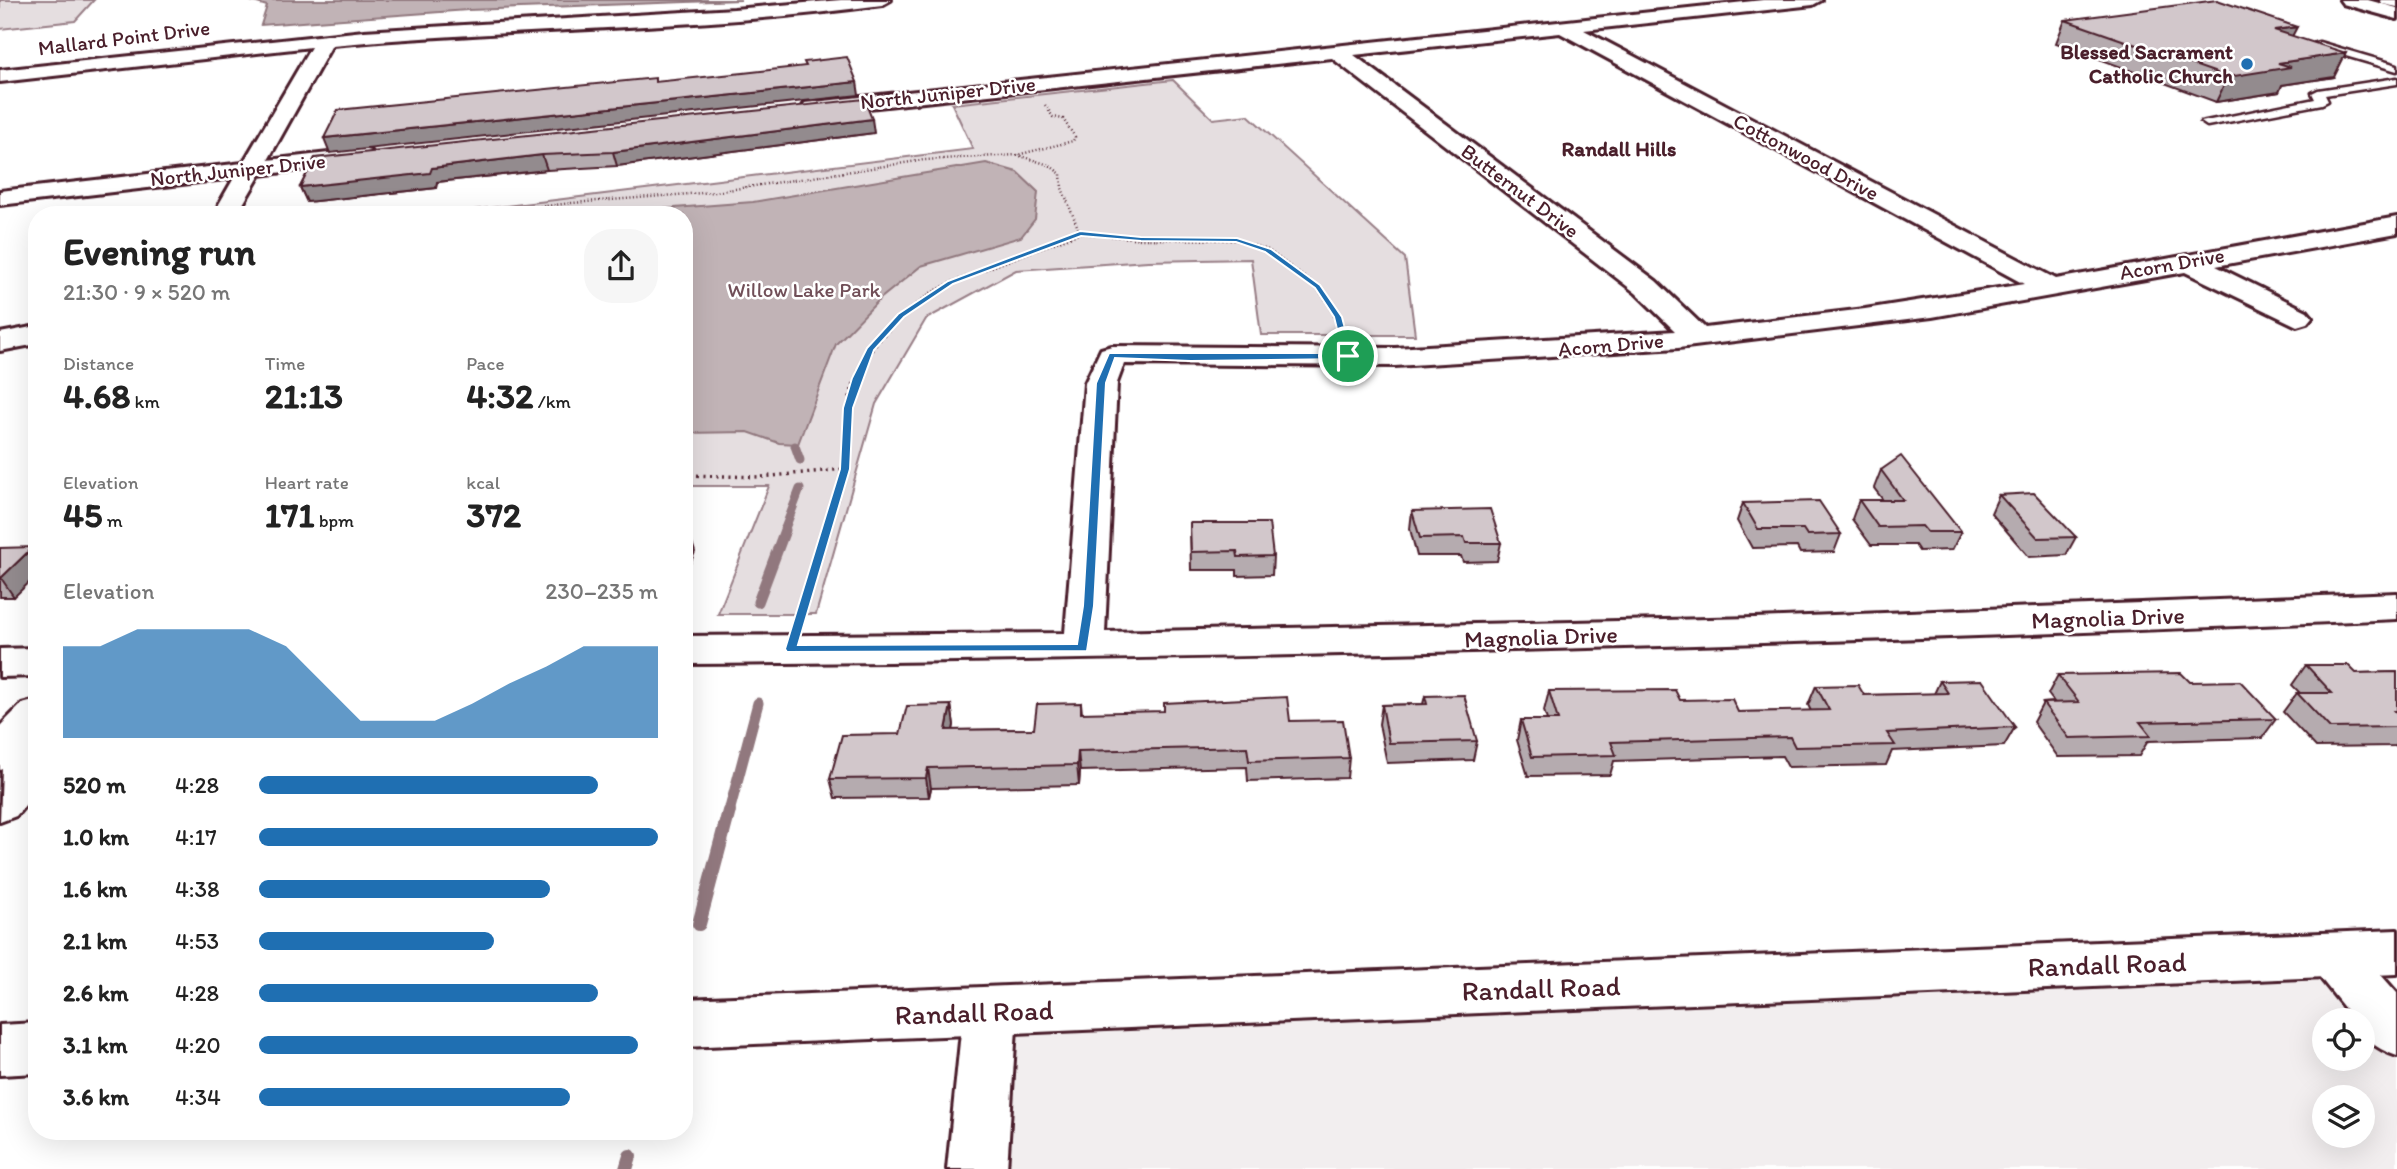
<!DOCTYPE html>
<html lang="en">
<head>
<meta charset="utf-8">
<style>
	:root { --surface:#fff; --page:#f6f6f6; --text:#222; --muted:#767676; --accent:#1f6fb2 }
	body { margin:0; font-family:Itim,sans-serif; background:var(--page); color:var(--text); height:100vh; display:flex; flex-direction:column; font-size:26px; white-space:nowrap }
	* { box-sizing:border-box; margin:0 }
	p { font-size:23px; color:var(--muted) }
	.icon { flex:none; width:38px; height:38px; fill:none; stroke:currentColor; stroke-width:2; stroke-linecap:round; stroke-linejoin:round }
	.map { position:relative; flex:1; overflow:hidden }
	.sheet { position:absolute; left:28px; top:206px; width:665px; height:934px; display:flex; flex-direction:column; background:var(--surface); border-radius:28px; box-shadow:0 7px 28px #0002 }
	.sheet>* { flex:none }
	.buttons { position:absolute; left:2312px; top:1008px; display:grid; gap:14px }
	.buttons a { display:grid; place-items:center; width:63px; height:63px; border-radius:50%; background:var(--surface); box-shadow:0 7px 28px #0002; font-size:35px }
	.pin { position:absolute; display:grid; place-items:center; width:60px; height:60px; color:#fff; margin:-30px; border:4px solid #fff; border-radius:50%; box-shadow:0 2px 7px #0007 }
	.round { display:grid; place-items:center; flex:none; width:74px; height:74px; border-radius:28px; background:var(--page) }
	.headline { display:flex; align-items:center; justify-content:space-between; height:119px; padding:0 35px }
	h1 { font-size:38px; font-weight:700; line-height:52px }
	.stats { display:grid; grid-template-columns:repeat(3,1fr); gap:10px; height:119px; padding:7px 35px }
	.stats div { display:grid; align-content:center }
	.stats b { font-size:35px; font-weight:700 }
	.stats small { font-size:19px; font-weight:400 }
	.stats p { font-size:19px }
	.chart { height:196px; padding:14px 35px }
	.chart p { display:flex; justify-content:space-between }
	.chart svg { width:100%; height:126px; margin-top:7px; fill:var(--accent); opacity:.7 }
	ul { padding:0 35px; list-style:none; font-size:23px }
	li { display:grid; grid-template-columns:112px 84px 1fr; align-items:center; height:52px }
	li i { height:18px; border-radius:9px; background:var(--accent) }
	.map>svg:first-child { display:block }
</style>
</head>
<body>
<div class="map">
<svg width="2397" height="1169" viewBox="0 0 2397 1169">
	<rect width="100%" height="100%" fill="#fff"/>
	<filter id="ink" filterUnits="userSpaceOnUse"><feTurbulence type="fractalNoise" baseFrequency=".0143" numOctaves="2"/><feDisplacementMap in="SourceGraphic" scale="14" xChannelSelector="R" yChannelSelector="G"/><feConvolveMatrix kernelMatrix="1 2 1 2 8 2 1 2 1" color-interpolation-filters="sRGB"/></filter>
	<g filter="url(#ink)">
		<path fill="#f2eeef" fill-rule="evenodd" d="M2332,971L2397,1049V1169H989L1000,1025ZM2324,1020H2362V1059H2324ZM2324,1097H2362V1136H2324Z"/>
		<g fill="#e5dee0" stroke="#987e86" stroke-width="2">
			<path d="M0,0H94L75,21L0,29Z"/>
			<path d="M1173,80L1213,119L1248,115L1405,258L1415,335H1261L1251,259L1148,261L1016,270L926,319L876,404L816,614H718L769,486H684V215H433L973,149L952,104Z"/>
		</g>
		<g fill="#c1b3b6" stroke="#91787e" stroke-width="2">
			<path d="M247,0H741L468,10L261,25L267,6Z"/>
			<path d="M986,163L1017,172L1038,192L1035,219L1021,237L921,266L880,299L836,344L798,444L779,443L748,432L684,433V215H582L753,202Z"/>
		</g>
		<g fill="none" stroke-linecap="round" stroke-linejoin="round">
			<g stroke="#91787e" stroke-width="9">
				<path d="M795,446L800,460"/>
				<path d="M784,531L800,489"/>
			</g>
			<g stroke="#91787e" stroke-width="11">
				<path d="M758,602L785,530"/>
				<path d="M729,812L758,703"/>
			</g>
			<g stroke="#91787e" stroke-width="14">
				<path d="M699,924L729,811"/>
				<path d="M626,1169L630,1156"/>
			</g>
			<defs>
				<g id="lane">
					<path d="M2319,42L2397,65V71L2315,47V43Z"/>
					<path d="M2397,78V84L2325,95L2328,101L2322,104L2207,126L2201,122L2315,99L2312,93L2318,90Z"/>
				</g>
				<g id="street">
					<path d="M841,0H891L882,5C700,30 515,28 332,45L268,160L363,149L371,151L375,156L371,161L260,175L243,204L242,215H216L219,204L234,178L0,205V191L243,163L311,47L0,82V70L364,31L734,9Z"/>
					<path d="M1763,0H1822L1813,5L1584,30L2056,279L2397,217V233L2216,266L2307,311L2312,317L2307,323L2297,326L2185,272L1932,317L1678,348L1395,366L1124,364L1117,383L1105,632L1755,618L2397,593V619C1826,645 1255,659 684,664V636L1065,633L1085,383L1101,349L1112,346L1395,348L1675,331L1636,293L1332,58L813,114L805,113L802,108L805,103ZM1560,33L2024,284L1865,309L1705,328L1656,281L1354,55Z"/>
					<path d="M2380,0H2397V7L2383,4Z"/>
					<path d="M37,326V344L0,351V333Z"/>
					<path d="M37,648V676L0,677V649Z"/>
					<path d="M37,700V791L16,816L0,822L2,769L0,770V726L22,704Z"/>
					<path d="M2332,933L2350,940L2397,993V1056C2380,1050 2362,1041 2362,1020H2354L2314,970L2306,955L2314,940Z"/>
					<path d="M990,988L1009,995L1017,1012L1007,1169H947L963,1012L971,995Z"/>
				</g>
				<g id="secondary">
					<path d="M2340,0H2368L2397,8V19L2343,4Z"/>
					<path d="M2397,930V974L684,1047V999Z"/>
					<path d="M37,1023V1073L0,1075V1025Z"/>
				</g>
			</defs>
			<use href="#lane" stroke="#4a1f2b" stroke-width="5"/>
			<use href="#street" stroke="#4a1f2b" stroke-width="6"/>
			<use href="#secondary" stroke="#4a1f2b" stroke-width="6"/>
			<g stroke="#4a1f2b" stroke-width="2.5" stroke-dasharray="1 2.5" stroke-linecap="butt">
				<path d="M1017,155L1049,165L1061,174L1062,188L1080,233"/>
				<path d="M506,215L527,208L572,203L715,192L924,160L1017,155L1073,141L1075,137L1063,119L1053,117L1045,105"/>
				<path d="M909,311L929,294L950,283L1080,233L1141,239L1237,240L1268,250L1317,287L1334,311"/>
			</g>
			<g stroke="#4a1f2b" stroke-width="3.5" stroke-dasharray="2 4.5" stroke-linecap="butt">
				<path d="M1332,309L1342,331"/>
				<path d="M684,475L761,477L845,469"/>
				<path d="M826,531C832,511 841,491 845,470C848,451 846,430 848,411C852,368 879,335 911,309"/>
			</g>
			<path stroke="#4a1f2b" stroke-width="4.5" stroke-dasharray="2 5" stroke-linecap="butt" d="M800,618L827,530"/>
			<use href="#lane" fill="#fff" fill-rule="evenodd"/>
			<use href="#street" fill="#fff" fill-rule="evenodd"/>
			<use href="#secondary" fill="#fff" fill-rule="evenodd"/>
		</g>
		<g fill="#b5abaf" stroke="#4a1f2b" stroke-width="2">
			<path d="M2065,20L2292,36L2334,77L2282,85L2279,92L2216,102L2056,43Z"/>
			<path d="M874,133L617,166L547,170L437,182L436,188L307,202L300,187L315,158Z"/>
			<path d="M1881,470L1961,532L1952,550L1919,551L1915,545H1871L1852,519L1859,500H1883L1874,488Z"/>
			<path d="M1999,495L2076,537L2066,555L2029,557L1991,513Z"/>
			<path d="M1743,503L1841,534L1834,552L1800,553L1797,547L1752,548L1737,521Z"/>
			<path d="M1412,511L1501,543L1497,561L1463,562L1461,556H1417L1410,529Z"/>
			<path d="M1190,523L1273,556L1272,575L1237,576V570H1191Z"/>
			<path d="M0,548L14,597H0Z"/>
			<path d="M2306,665L2356,673L2397,672V744L2396,746L2316,747L2283,712L2297,693H2300L2292,685Z"/>
			<path d="M2058,675L2190,682L2276,719L2262,738L2148,741L2139,756L2058,757L2033,722L2043,703L2054,702L2048,694Z"/>
			<path d="M1940,681L2015,727L2004,746L1892,751L1886,765L1788,767L1782,756L1614,761L1610,775L1528,776L1517,740L1521,720H1547L1544,711L1549,691L1738,712L1811,711L1808,705L1816,686L1864,695L1934,694Z"/>
			<path d="M1425,696L1477,741L1473,760L1387,763L1379,724L1382,705L1423,704Z"/>
			<path d="M1081,703L1082,713L1290,721L1349,758L1347,778L1248,781L1247,767L1080,771L1079,785L931,788L929,797L835,798L830,779L900,734L951,705L954,725L953,730L1034,729Z"/>
		</g>
		<g fill="#938b8e" stroke="#4a1f2b" stroke-width="2">
			<path d="M2297,27L2285,50L2274,30Z"/>
			<path d="M2346,53L2334,77L2282,85L2279,92L2216,102L2228,77L2278,63Z"/>
			<path d="M857,82L859,95L330,153L324,138Z"/>
			<path d="M872,119L874,133L617,166L613,152Z"/>
			<path d="M542,155L547,170L437,182L436,188L307,202L300,187L432,168Z"/>
			<path d="M689,533L695,552L684,577V545Z"/>
			<path d="M33,547L37,552V575L14,597L1,578Z"/>
			<path d="M951,705L954,725L949,749L946,730Z"/>
			<path d="M1078,751L1080,771L1079,785L1077,765Z"/>
			<path d="M928,768L931,788L929,797L926,778Z"/>
		</g>
		<g fill="#d2c7cb" stroke="#4a1f2b" stroke-width="2">
			<path d="M2217,0L2297,27L2274,30L2346,53L2278,63L2291,67L2228,77L2065,20Z"/>
			<path d="M847,57L857,82L324,138L338,110L655,78V82L743,73L806,66L804,62Z"/>
			<path d="M864,99L872,119L613,152L542,155L432,168L430,173L300,187L315,158Z"/>
			<path d="M1901,456L1961,532H1927L1922,526L1878,527L1859,500H1903L1881,470Z"/>
			<path d="M2034,493L2076,537L2038,538L1999,495Z"/>
			<path d="M1819,501L1841,534L1807,535L1803,529H1758L1743,503Z"/>
			<path d="M1490,509L1501,543H1466L1464,537L1420,538L1412,511Z"/>
			<path d="M1190,523H1269L1273,556L1238,557L1237,551L1191,552Z"/>
			<path d="M684,533H689L684,545Z"/>
			<path d="M33,547L1,578H0V548Z"/>
			<path d="M2306,665H2348L2356,673L2397,672V711H2395L2397,713V727L2330,728L2297,693H2332Z"/>
			<path d="M2181,673L2190,682L2240,681L2276,719L2140,722L2151,736L2069,738L2043,703L2079,702L2058,675Z"/>
			<path d="M1982,680L2015,727L1887,733L1895,745L1795,747L1790,737L1611,742L1616,755L1532,757L1521,720H1558L1549,691L1675,690L1680,700L1732,699L1738,712L1829,710L1816,686L1858,685L1864,695L1948,693L1940,681Z"/>
			<path d="M1464,695L1477,741L1389,743L1382,705L1427,704L1425,696Z"/>
			<path d="M1287,697L1290,721L1343,720L1349,758L1249,761L1247,747L1078,751L1077,765L928,768L926,778L830,779L842,735L900,734L907,706L951,705L946,730L1034,729L1037,704L1081,703V713L1164,711V703Z"/>
		</g>
	</g>
	<path fill="#1f6fb2" stroke="#fff" stroke-width="2" fill-rule="evenodd" d="M1080,231L1141,237L1237,238L1271,249L1320,285L1342,317L1352,356L1348,359L1191,361L1115,358L1106,383L1094,606L1087,651L787,652L785,649L840,469L843,408L852,378L867,348L898,314L948,281ZM1081,236L1141,241L1236,242L1265,252L1315,288L1334,317L1343,353H1109L1096,383L1083,606L1077,644L798,645L850,469L853,408L874,350L904,317L953,284Z"/>
	<circle fill="#1f6fb2" stroke="#fff" stroke-width="2.5" cx="2247" cy="64" r="7"/>
	<g text-anchor="middle" stroke-width="5" stroke-linejoin="round" paint-order="stroke">
		<g font-size="21" fill="#4a1f2b" stroke="#fff">
			<text transform="translate(124 38) rotate(-7)" y="7">Mallard Point Drive</text>
			<text transform="translate(948 93) rotate(-6)" y="7">North Juniper Drive</text>
			<text transform="translate(1806 157) rotate(28)" y="7">Cottonwood Drive</text>
			<text transform="translate(238 170) rotate(-6)" y="7">North Juniper Drive</text>
			<text transform="translate(1520 191) rotate(37)" y="7">Butternut Drive</text>
			<text transform="translate(2172 264) rotate(-10)" y="7">Acorn Drive</text>
			<text transform="translate(1611 345) rotate(-5)" y="7">Acorn Drive</text>
		</g>
		<g font-size="21" font-weight="bold" fill="#4a1f2b" stroke="#fff" text-anchor="end">
			<text x="2233" y="59">Blessed Sacrament<tspan x="2233" dy="24">Catholic Church</tspan></text>
		</g>
		<g font-size="21" font-weight="bold" fill="#4a1f2b" stroke="#fff">
			<text x="1619" y="156">Randall Hills</text>
		</g>
		<g font-size="21" fill="#714f58" stroke="#fff">
			<text x="804" y="297">Willow Lake Park</text>
		</g>
		<g font-size="24" fill="#4a1f2b" stroke="#fff">
			<text transform="translate(2108 618) rotate(-2)" y="8">Magnolia Drive</text>
			<text transform="translate(1541 637) rotate(-2)" y="8">Magnolia Drive</text>
		</g>
		<g font-size="28" fill="#4a1f2b" stroke="#fff">
			<text transform="translate(2107 964) rotate(-2)" y="10">Randall Road</text>
			<text transform="translate(1541 988) rotate(-2)" y="10">Randall Road</text>
			<text transform="translate(974 1012) rotate(-2)" y="10">Randall Road</text>
		</g>
	</g>
</svg>
<div class="buttons">
<a><svg class="icon" aria-label="locate" viewBox="0 0 24 24"><circle cx="12" cy="12" r="6"/><path d="M12 2v4M12 18v4M2 12h4M18 12h4"/></svg></a>
<a><svg class="icon" aria-label="layers" viewBox="0 0 24 24"><path d="M12 4l9 5-9 5-9-5zM3 14l9 5 9-5"/></svg></a>
</div>
<div class="pin" style="left:1348px;top:356px;background:#1e9e55"><svg class="icon" aria-label="arrive" viewBox="0 0 24 24"><path d="M6 21V4h12l-3 4 3 4H6"/></svg></div>
<section class="sheet">
<div class="headline"><div><h1>Evening run</h1><p>21:30 · 9 × 520 m</p></div><a class="round"><svg class="icon" aria-label="share" viewBox="0 0 24 24"><path d="M12 15V3M7 8l5-5 5 5M5 13v7h14v-7"/></svg></a></div>
<div class="stats">
<div><p>Distance</p><b>4.68<small> km</small></b></div>
<div><p>Time</p><b>21:13</b></div>
<div><p>Pace</p><b>4:32<small> /km</small></b></div>
</div>
<div class="stats">
<div><p>Elevation</p><b>45<small> m</small></b></div>
<div><p>Heart rate</p><b>171<small> bpm</small></b></div>
<div><p>kcal</p><b>372</b></div>
</div>
<div class="chart"><p><span>Elevation</span>230–235 m</p>
<svg viewBox="0 0 160 44" preserveAspectRatio="none"><path d="M0 44V12L10 12L20 6L30 6L40 6L50 6L60 12L70 25L80 38L90 38L100 38L110 32L120 25L130 19L140 12L150 12L160 12V44z"/></svg>
</div>
<ul>
<li><b>520 m</b>4:28<i style="width:85%"></i></li>
<li><b>1.0 km</b>4:17<i style="width:100%"></i></li>
<li><b>1.6 km</b>4:38<i style="width:73%"></i></li>
<li><b>2.1 km</b>4:53<i style="width:59%"></i></li>
<li><b>2.6 km</b>4:28<i style="width:85%"></i></li>
<li><b>3.1 km</b>4:20<i style="width:95%"></i></li>
<li><b>3.6 km</b>4:34<i style="width:78%"></i></li>
</ul>
</section>
</div>
</body>
</html>
